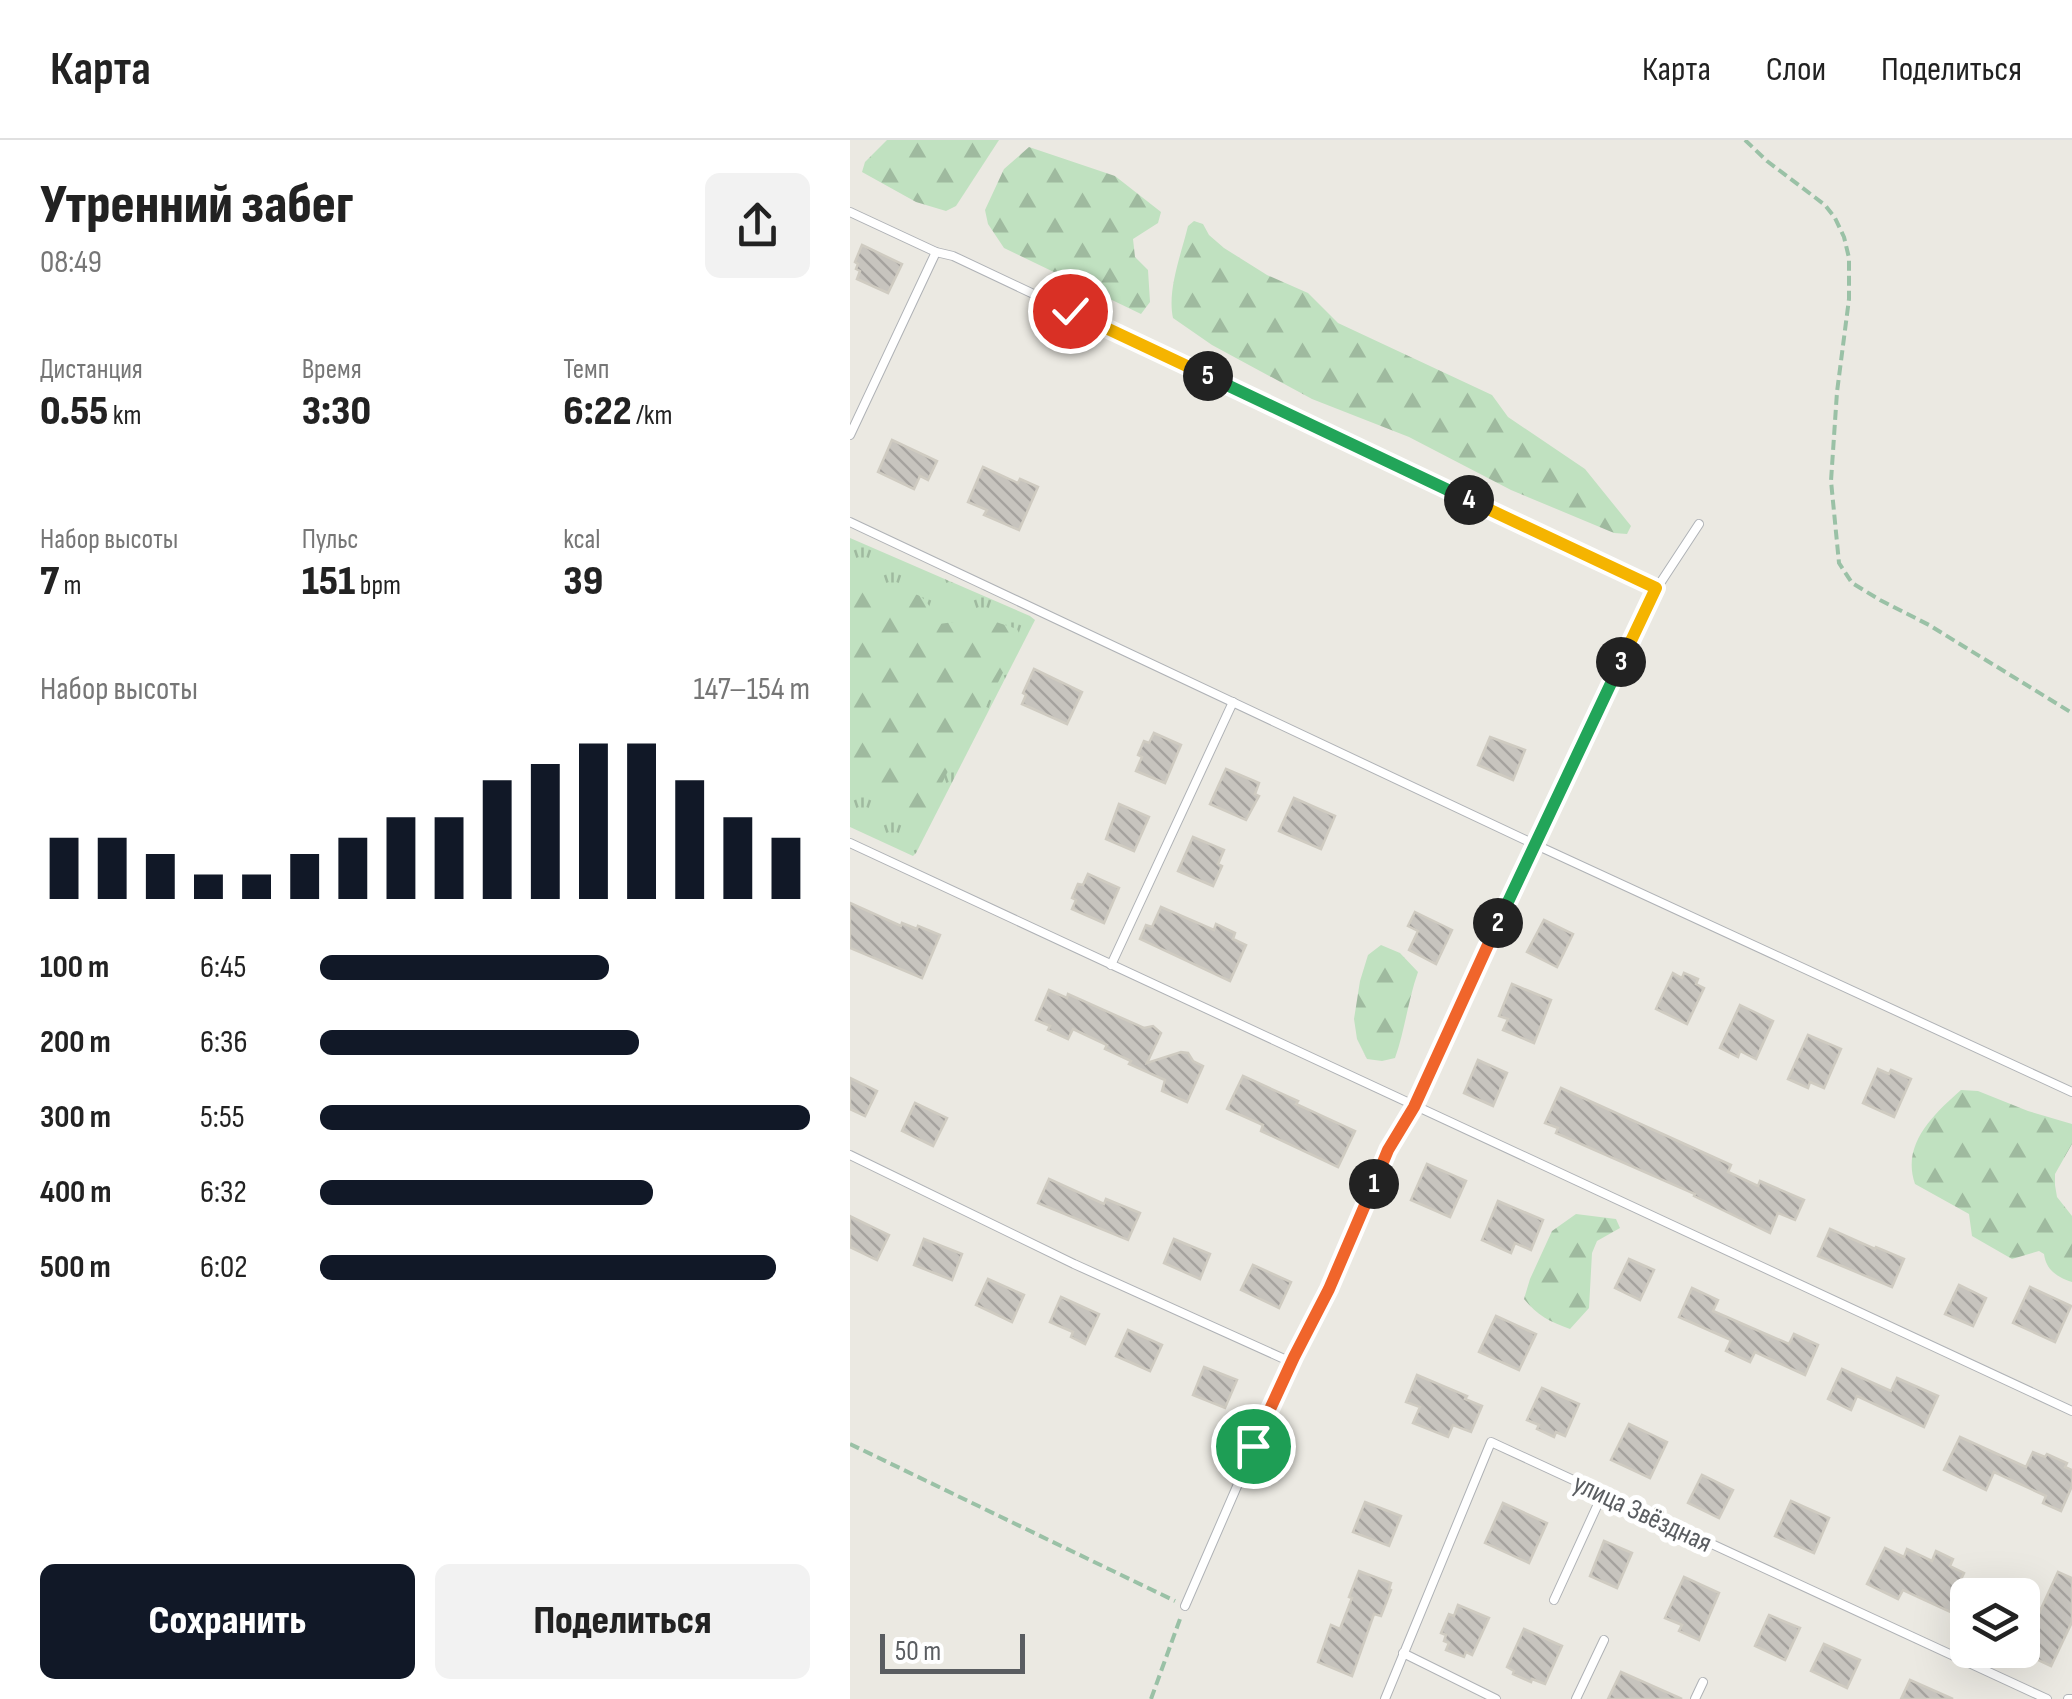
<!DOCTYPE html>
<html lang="ru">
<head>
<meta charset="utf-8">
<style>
	:root { --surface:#fff; --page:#f2f2f2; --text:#222; --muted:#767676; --line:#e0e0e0; --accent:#111827 }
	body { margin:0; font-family:"Sofia Sans Condensed",sans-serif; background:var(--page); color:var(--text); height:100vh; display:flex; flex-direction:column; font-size:38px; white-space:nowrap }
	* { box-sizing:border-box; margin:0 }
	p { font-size:32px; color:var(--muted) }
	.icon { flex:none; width:55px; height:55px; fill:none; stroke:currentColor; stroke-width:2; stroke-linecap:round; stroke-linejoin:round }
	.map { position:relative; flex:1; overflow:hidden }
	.panel { display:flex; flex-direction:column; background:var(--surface); width:850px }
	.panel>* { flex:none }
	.buttons { position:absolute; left:1100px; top:1438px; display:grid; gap:20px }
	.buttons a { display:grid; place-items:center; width:90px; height:90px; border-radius:15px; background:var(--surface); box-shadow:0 10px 40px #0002; font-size:50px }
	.scale { position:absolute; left:30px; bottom:25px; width:145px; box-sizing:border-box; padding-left:10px; border:5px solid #5a5d61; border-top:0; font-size:28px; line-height:35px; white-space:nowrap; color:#5a5d61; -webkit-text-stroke:8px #fff; paint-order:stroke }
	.pin { position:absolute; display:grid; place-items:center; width:85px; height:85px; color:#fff; margin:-42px; border:5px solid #fff; border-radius:50%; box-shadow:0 2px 10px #0007 }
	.km { position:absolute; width:50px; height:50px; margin:-25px; border-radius:50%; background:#222; color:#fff; font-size:28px; line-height:50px; text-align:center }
	.round { display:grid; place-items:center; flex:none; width:105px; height:105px; border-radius:15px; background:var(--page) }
	.head { display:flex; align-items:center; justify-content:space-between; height:170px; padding:0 40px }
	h1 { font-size:55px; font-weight:800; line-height:75px }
	.metrics { display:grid; grid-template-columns:repeat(3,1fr); gap:15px; height:170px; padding:10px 40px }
	.metrics div { display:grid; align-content:center }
	.metrics b { font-size:42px; font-weight:800 }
	.metrics small { font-size:28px; font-weight:400 }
	.metrics p { font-size:28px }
	.chart { height:280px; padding:20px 40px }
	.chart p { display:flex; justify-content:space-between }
	.chart svg { width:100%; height:180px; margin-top:10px; stroke:var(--accent); stroke-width:6 }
	.action { display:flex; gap:20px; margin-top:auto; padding:20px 40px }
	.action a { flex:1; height:115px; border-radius:15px; background:var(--accent); color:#fff; font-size:40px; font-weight:800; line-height:115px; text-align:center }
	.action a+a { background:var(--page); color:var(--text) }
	ul { padding:0 40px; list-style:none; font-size:32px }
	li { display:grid; grid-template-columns:160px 120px 1fr; align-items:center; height:75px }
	li i { height:25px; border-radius:12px; background:var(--accent) }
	header { display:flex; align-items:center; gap:60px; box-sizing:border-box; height:140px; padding:0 50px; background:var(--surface); border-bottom:2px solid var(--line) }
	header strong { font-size:48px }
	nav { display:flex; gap:55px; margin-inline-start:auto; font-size:35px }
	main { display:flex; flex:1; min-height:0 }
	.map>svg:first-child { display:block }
</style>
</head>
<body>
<header>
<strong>Карта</strong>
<nav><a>Карта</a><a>Слои</a><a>Поделиться</a></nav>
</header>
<main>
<section class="panel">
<div class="head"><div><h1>Утренний забег</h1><p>08:49</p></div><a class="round"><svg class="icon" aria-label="share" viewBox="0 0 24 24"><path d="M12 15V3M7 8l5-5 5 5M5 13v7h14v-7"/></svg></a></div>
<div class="metrics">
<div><p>Дистанция</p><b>0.55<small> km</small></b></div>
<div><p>Время</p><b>3:30</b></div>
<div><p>Темп</p><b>6:22<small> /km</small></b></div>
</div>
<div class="metrics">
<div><p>Набор высоты</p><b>7<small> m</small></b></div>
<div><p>Пульс</p><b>151<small> bpm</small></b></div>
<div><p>kcal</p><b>39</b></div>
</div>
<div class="chart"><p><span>Набор высоты</span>147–154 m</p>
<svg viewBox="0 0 160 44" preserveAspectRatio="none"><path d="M5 44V29M15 44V29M25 44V33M35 44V38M45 44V38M55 44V33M65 44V29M75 44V24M85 44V24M95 44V15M105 44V11M115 44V6M125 44V6M135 44V15M145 44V24M155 44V29"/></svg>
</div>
<ul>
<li><b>100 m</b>6:45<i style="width:59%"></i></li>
<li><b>200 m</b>6:36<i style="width:65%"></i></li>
<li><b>300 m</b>5:55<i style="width:100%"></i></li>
<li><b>400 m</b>6:32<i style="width:68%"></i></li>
<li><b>500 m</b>6:02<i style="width:93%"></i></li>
</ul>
<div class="action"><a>Сохранить</a><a>Поделиться</a></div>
</section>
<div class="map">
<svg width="1222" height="1559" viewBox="0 0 1222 1559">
	<defs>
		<pattern id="grass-tufts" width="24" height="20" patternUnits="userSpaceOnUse" patternTransform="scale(2.5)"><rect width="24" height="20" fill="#c0e1c0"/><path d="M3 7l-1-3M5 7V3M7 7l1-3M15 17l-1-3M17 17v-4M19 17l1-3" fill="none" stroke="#9fba9f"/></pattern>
		<pattern id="forest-firs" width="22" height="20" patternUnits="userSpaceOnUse" patternTransform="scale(2.5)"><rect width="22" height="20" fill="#c0e1c0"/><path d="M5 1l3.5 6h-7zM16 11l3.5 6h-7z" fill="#9fba9f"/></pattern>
		<pattern id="building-back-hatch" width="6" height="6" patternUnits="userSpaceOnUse" patternTransform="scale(2.5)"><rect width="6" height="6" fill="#c7c4be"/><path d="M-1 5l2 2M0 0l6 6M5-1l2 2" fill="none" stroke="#a5a29e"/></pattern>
	</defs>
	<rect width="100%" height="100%" fill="#ebe9e2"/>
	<path fill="url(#grass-tufts)" d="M0,398L180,476L185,480L66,713L63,716L0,687Z"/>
	<g fill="url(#forest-firs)">
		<path d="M37,0H149L106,66L96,71L66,62L12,32L15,22Z"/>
		<path d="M179,7L265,36L311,72L308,83L283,99L285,117L298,130L300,162L291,174L154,108L138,84L135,70L154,29Z"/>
		<path d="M344,81L353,84L359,95L374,108L417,135L458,153L488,183L642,255L658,277L735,329L781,386L777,394L764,393L661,350L559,297L462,259L362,205L323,178C317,150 331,115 338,86Z"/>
		<path d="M0,430L32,458C69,449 73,451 89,484L134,478L167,489L171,497L133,572L102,603L103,621L71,686L7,648L0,640Z"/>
		<path d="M531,805L550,813L568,832C558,860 555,890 545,918L532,921L517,919L507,899L504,879L510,841L518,815Z"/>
		<path d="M1111,950L1128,951L1178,971L1222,984V1004L1205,1034V1045L1207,1057L1222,1076V1142C1207,1137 1196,1130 1194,1114L1189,1111L1162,1119L1122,1096L1119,1074L1065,1044C1051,1004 1084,974 1111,950Z"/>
		<path d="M726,1074L766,1079L770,1088L747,1101L742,1113L739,1168L720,1189C700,1182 687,1175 674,1159L680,1139L702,1091Z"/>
	</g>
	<g fill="url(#building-back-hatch)" stroke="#cfcbc1" stroke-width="2.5">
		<path d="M12,105L52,124L38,153L7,139L10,131L6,129L8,124L5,122Z"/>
		<path d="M42,300L87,321L78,340L70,336L64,349L28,332Z"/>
		<path d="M133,327L168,343L170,339L188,347L169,390L134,375L137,370L118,362Z"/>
		<path d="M184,529L232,552L217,584L172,564L176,555L173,553Z"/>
		<path d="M304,593L331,605L315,643L286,631L292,617L288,615L294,601L299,603Z"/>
		<path d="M640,597L675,610L663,640L628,625Z"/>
		<path d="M376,629L409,643L405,654L409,656L396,680L360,664Z"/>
		<path d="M444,658L485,676L471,709L429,691Z"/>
		<path d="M269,664L299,677L284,711L256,699Z"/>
		<path d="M343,697L374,710L368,724L372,726L363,746L328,731Z"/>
		<path d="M238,734L269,748L254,783L222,769L226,760L222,758L228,744L233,745Z"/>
		<path d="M0,763L51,786L52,783L67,789L68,786L90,795L72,838L0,808Z"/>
		<path d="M311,767L364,790L366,784L385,793L383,799L396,805L380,841L290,799L296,785L302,787Z"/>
		<path d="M565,772L602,790L586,824L559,810L568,791L558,786Z"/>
		<path d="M694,780L723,794L707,827L677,812Z"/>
		<path d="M823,833L832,838L834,833L848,839L846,844L854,848L837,884L806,869Z"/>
		<path d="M662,844L701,860L684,903L653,890L658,879L649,876Z"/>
		<path d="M199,850L217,858L218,854L294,888L303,886L311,893L297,923L331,912L338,913L343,921L353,926L337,962L312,951L315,940L279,924L281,921L255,909L257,905L223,889L218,899L198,890L200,886L186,880Z"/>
		<path d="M890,865L923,881L906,919L890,911L888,917L870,908Z"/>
		<path d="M958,895L991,909L974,948L960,942L958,948L938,939Z"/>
		<path d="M628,920L657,933L643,966L614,953Z"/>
		<path d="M1028,929L1039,934L1041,930L1061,939L1044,977L1013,963Z"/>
		<path d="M393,936L448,961L446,964L505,991L488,1027L411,991L413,985L377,969Z"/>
		<path d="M0,938L27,951L15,976L0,969Z"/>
		<path d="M711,948L881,1025L878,1032L908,1046L910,1041L954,1060L945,1080L928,1073L920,1093L844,1056L845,1054L706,993L708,988L695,983Z"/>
		<path d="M65,963L97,978L83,1006L52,991Z"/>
		<path d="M577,1024L616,1041L600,1077L561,1060Z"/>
		<path d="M199,1039L254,1064L256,1059L290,1073L278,1100L188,1063Z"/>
		<path d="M648,1061L693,1080L681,1110L665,1103L661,1113L632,1100Z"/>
		<path d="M0,1076L39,1095L27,1120L0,1107Z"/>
		<path d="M980,1089L1025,1109L1026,1107L1054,1119L1042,1147L968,1116Z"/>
		<path d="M74,1099L112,1114L102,1140L64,1125Z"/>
		<path d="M324,1099L360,1114L350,1139L314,1123Z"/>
		<path d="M779,1119L804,1130L790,1160L765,1148Z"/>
		<path d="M403,1125L441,1142L429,1168L391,1150Z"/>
		<path d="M138,1139L174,1155L162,1182L126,1165Z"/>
		<path d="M1109,1145L1136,1158L1123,1186L1095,1174Z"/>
		<path d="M1180,1147L1221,1166L1205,1202L1163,1183Z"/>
		<path d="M842,1148L868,1160L863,1171L939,1204L944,1194L968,1205L955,1235L905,1212L900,1222L876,1211L881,1200L829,1177Z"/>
		<path d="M211,1157L249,1174L235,1204L221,1197L223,1192L200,1182Z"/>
		<path d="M646,1176L686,1194L669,1230L629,1212Z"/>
		<path d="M278,1190L312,1205L300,1231L266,1216Z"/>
		<path d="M354,1227L387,1240L375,1268L343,1255Z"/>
		<path d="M992,1229L1041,1251L1047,1238L1088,1256L1074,1287L1007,1256L1001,1270L978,1259Z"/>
		<path d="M567,1235L617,1256L615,1259L632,1266L621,1292L603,1285L598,1297L563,1283L570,1267L556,1262Z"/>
		<path d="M692,1248L729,1264L715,1296L706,1292L704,1297L687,1289L689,1285L677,1280Z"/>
		<path d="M779,1284L817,1302L800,1338L761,1320Z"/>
		<path d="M1110,1297L1176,1327L1183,1312L1195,1317L1197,1314L1217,1323L1215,1327L1222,1330V1346L1211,1371L1193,1363L1196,1356L1144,1332L1136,1350L1094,1330Z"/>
		<path d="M852,1335L883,1350L869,1378L838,1363Z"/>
		<path d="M941,1361L979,1378L964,1413L925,1396Z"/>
		<path d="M515,1362L551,1376L539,1406L503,1392Z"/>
		<path d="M653,1363L697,1383L679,1423L635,1403Z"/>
		<path d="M754,1401L782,1413L767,1448L740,1436Z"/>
		<path d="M1035,1408L1054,1417L1057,1409L1082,1421L1086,1411L1103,1419L1100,1426L1114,1433L1105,1452L1118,1458V1480L1053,1450L1048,1459L1017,1444Z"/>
		<path d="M509,1431L541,1443L539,1449L541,1450L531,1476L524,1474L502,1536L468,1522L481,1485L490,1489L502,1458L499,1457Z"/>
		<path d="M1208,1432L1222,1438V1482L1201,1526L1171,1512Z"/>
		<path d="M834,1437L869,1453L849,1500L829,1491L832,1485L815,1478Z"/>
		<path d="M608,1465L639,1478L622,1515L616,1512L614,1517L596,1510L599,1503L594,1501L596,1495L591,1493L599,1474L604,1476Z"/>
		<path d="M919,1475L950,1488L935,1520L905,1506Z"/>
		<path d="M674,1489L712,1506L695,1544L682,1539L681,1542L663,1534L664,1531L657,1527Z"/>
		<path d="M974,1504L1010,1520L997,1548L961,1531Z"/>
		<path d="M771,1532L832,1559H758Z"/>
		<path d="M1060,1540L1103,1559H1051Z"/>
	</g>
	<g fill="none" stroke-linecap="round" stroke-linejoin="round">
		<defs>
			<g id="service">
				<path d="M0,72L86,112L103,116L807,448"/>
				<path d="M0,295L86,112"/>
				<path d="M0,382L684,704L1222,952"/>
				<path d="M0,703L1222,1271"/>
				<path d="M261,825L383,562"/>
				<path d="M0,1015L224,1124L441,1222"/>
				<path d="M704,1460L753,1353"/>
				<path d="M335,1466L441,1222L479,1149L538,1010L563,967L684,704L807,448L849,384"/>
				<path d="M553,1513L646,1559"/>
				<path d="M535,1559L641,1302L1197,1559"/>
				<path d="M726,1559L754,1500"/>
				<path d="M845,1559L853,1542"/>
				<path d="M1218,1559H1222"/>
			</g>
		</defs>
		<use href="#service" stroke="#afb2b6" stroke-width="10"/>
		<g stroke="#9ac1a6" stroke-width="4" stroke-dasharray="10 5" stroke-linecap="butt">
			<path d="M895,0L917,21L975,65L985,78L994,97L999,118V159L987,252L981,341L989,423L1002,443L1030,460L1079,485L1222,573"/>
			<path d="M0,1304L325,1461"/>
			<path d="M301,1559L330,1479"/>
		</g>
		<use href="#service" stroke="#fff" stroke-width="8"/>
	</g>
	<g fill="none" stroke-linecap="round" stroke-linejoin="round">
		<defs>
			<path id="split-1" d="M403,1306L444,1217L479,1149L524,1044"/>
			<path id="split-2" d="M524,1044L538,1010L564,967L648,783"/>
			<path id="split-3" d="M648,783L771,522"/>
			<path id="split-4" d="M619,360L806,448L771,522"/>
			<path id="split-5" d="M358,236L619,360"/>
			<path id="split-6" d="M220,171L358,236"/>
		</defs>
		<use href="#split-1" stroke="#fff" stroke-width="20"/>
		<use href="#split-2" stroke="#fff" stroke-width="20"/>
		<use href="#split-3" stroke="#fff" stroke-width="20"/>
		<use href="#split-4" stroke="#fff" stroke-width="20"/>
		<use href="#split-5" stroke="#fff" stroke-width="20"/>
		<use href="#split-6" stroke="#fff" stroke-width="20"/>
		<use href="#split-1" stroke="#f0652b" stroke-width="12"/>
		<use href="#split-2" stroke="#f0652b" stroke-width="12"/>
		<use href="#split-3" stroke="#22a559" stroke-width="12"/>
		<use href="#split-4" stroke="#f5b400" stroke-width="12"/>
		<use href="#split-5" stroke="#22a559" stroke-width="12"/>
		<use href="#split-6" stroke="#f5b400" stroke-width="12"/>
	</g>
	<g text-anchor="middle" stroke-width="10" stroke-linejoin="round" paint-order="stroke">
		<g font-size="28" fill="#5a5d61" stroke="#fff">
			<text transform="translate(793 1372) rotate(25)" y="10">улица Звёздная</text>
		</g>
	</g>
</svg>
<div class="buttons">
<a><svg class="icon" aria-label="layers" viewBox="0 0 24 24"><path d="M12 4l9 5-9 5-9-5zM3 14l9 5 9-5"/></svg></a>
</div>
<div class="scale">50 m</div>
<div class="pin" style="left:403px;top:1306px;background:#1e9e55"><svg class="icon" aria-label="arrive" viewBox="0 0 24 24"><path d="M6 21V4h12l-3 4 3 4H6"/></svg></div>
<div class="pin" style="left:220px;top:171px;background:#d93025"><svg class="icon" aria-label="check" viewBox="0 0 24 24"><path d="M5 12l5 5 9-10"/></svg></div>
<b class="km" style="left:524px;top:1044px">1</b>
<b class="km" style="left:648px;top:783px">2</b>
<b class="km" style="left:771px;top:522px">3</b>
<b class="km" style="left:619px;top:360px">4</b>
<b class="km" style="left:358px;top:236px">5</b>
</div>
</main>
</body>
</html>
